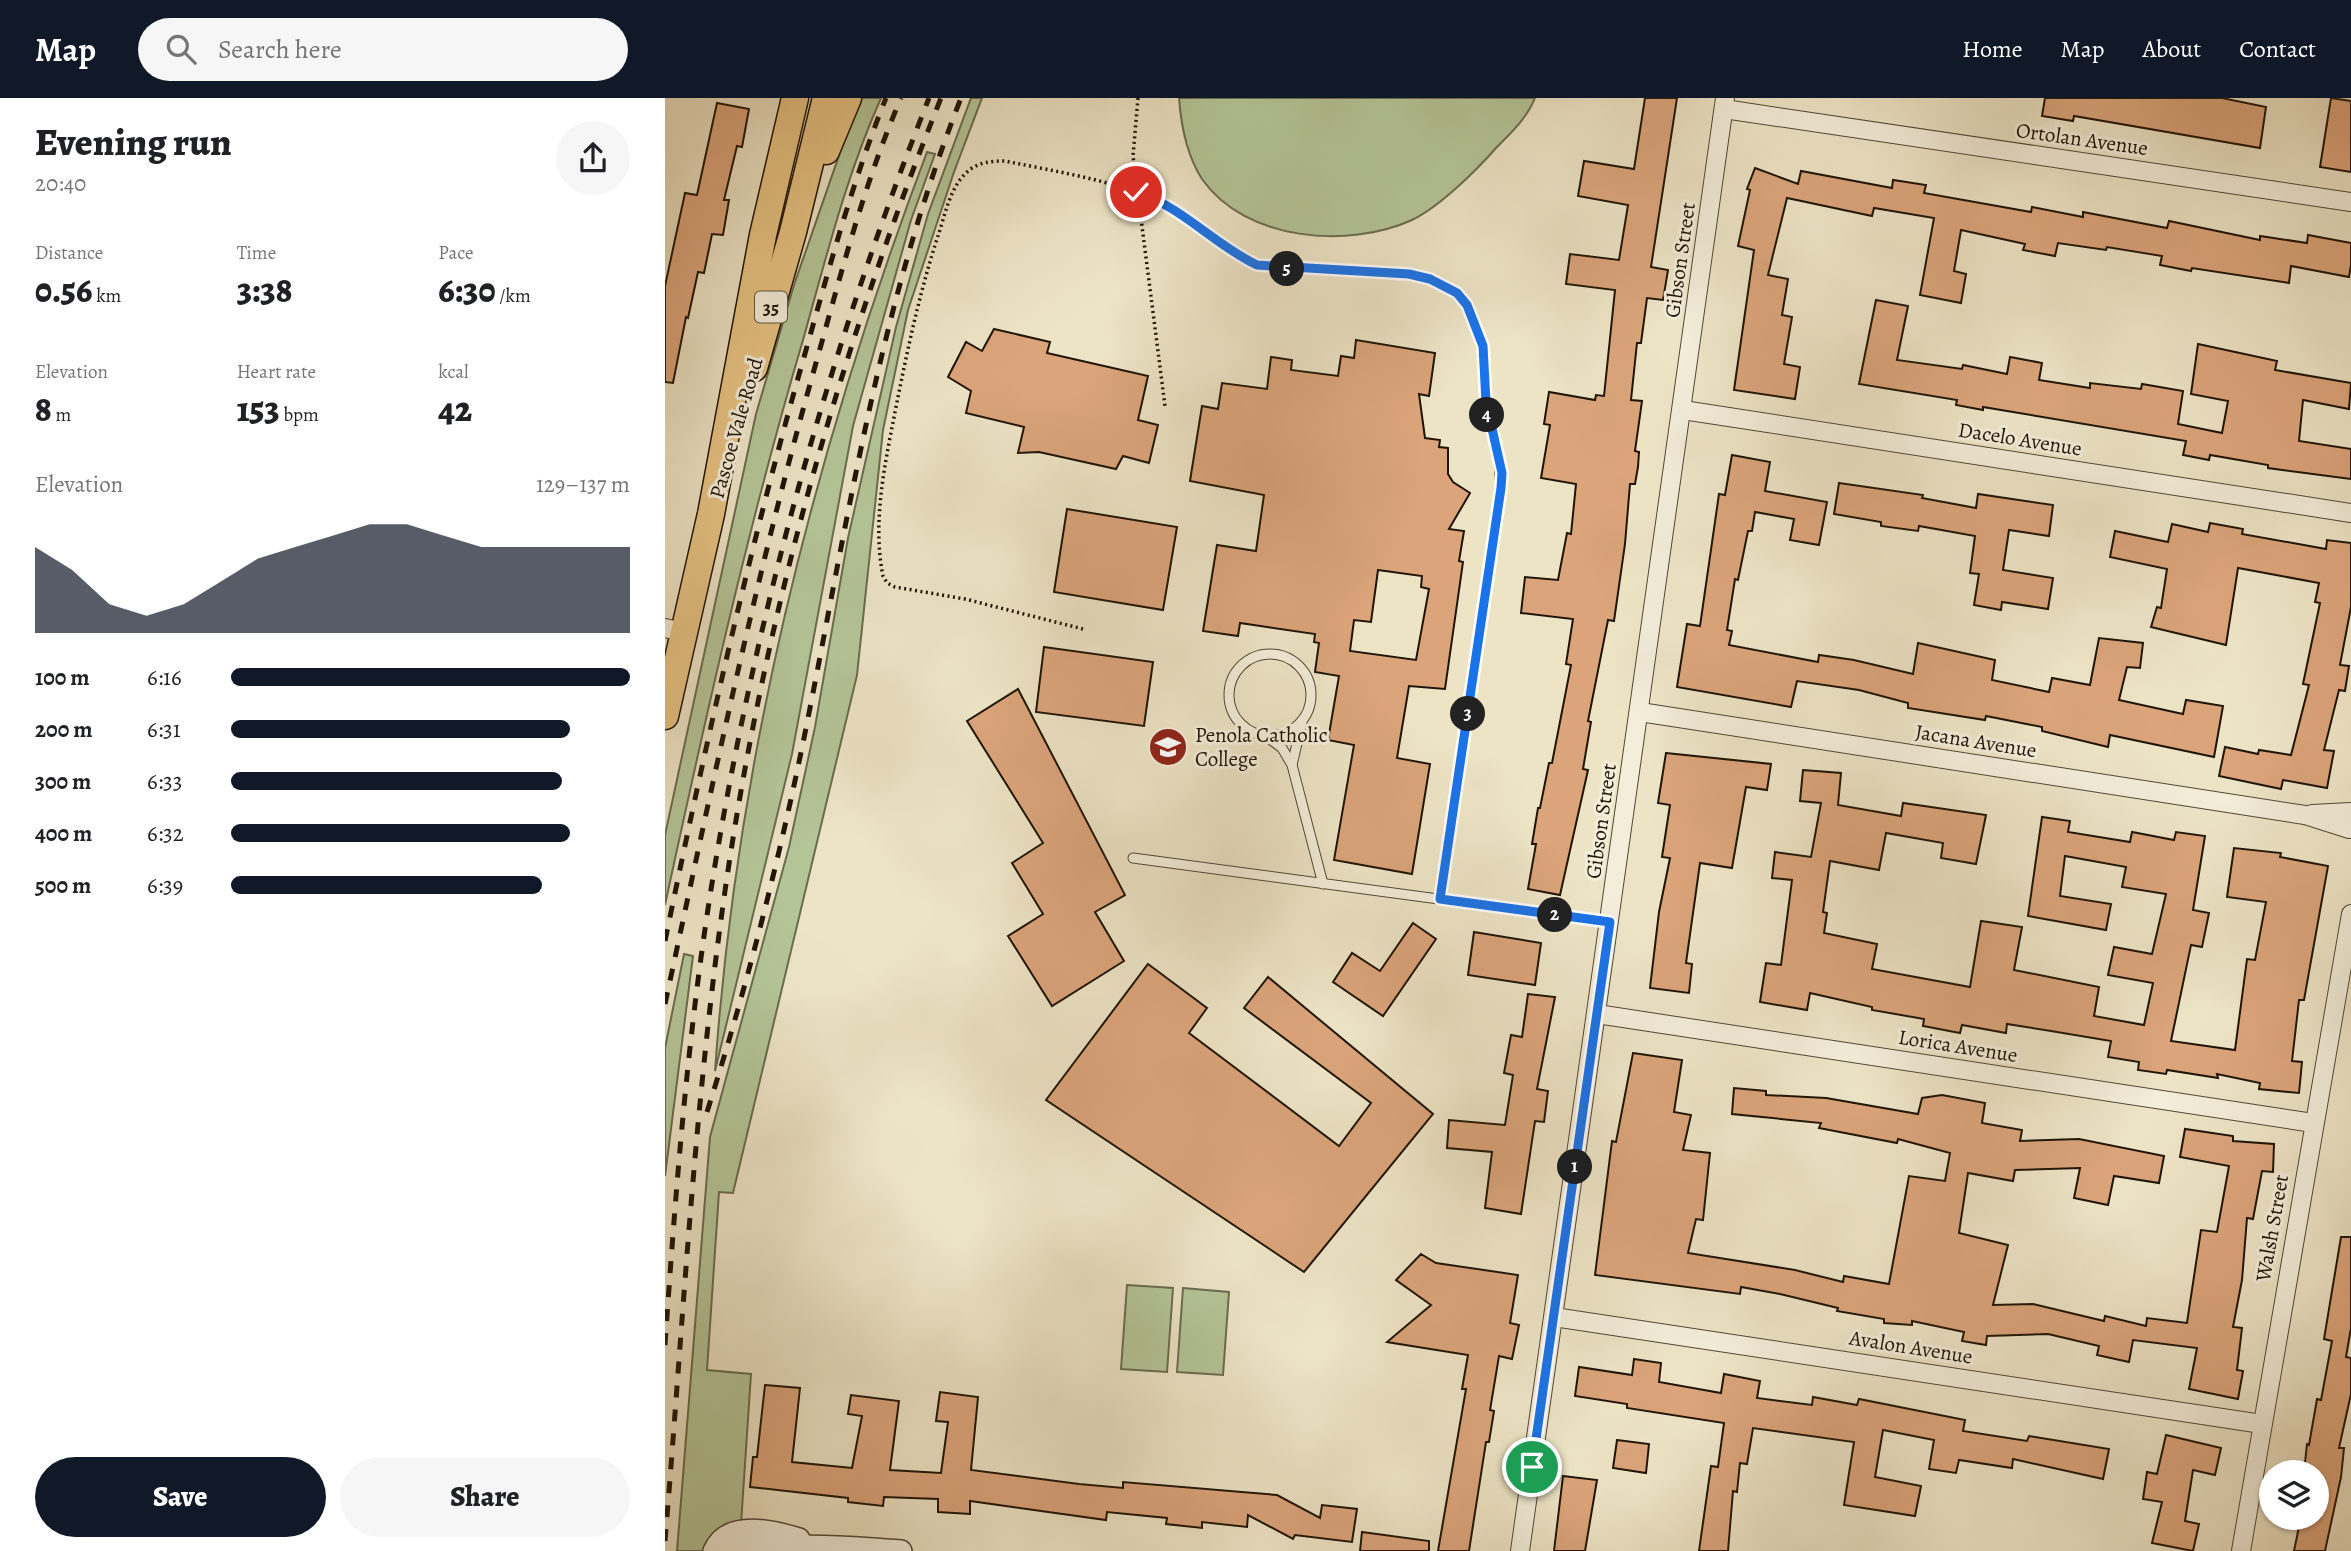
<!DOCTYPE html>
<html lang="en">
<head>
<meta charset="utf-8">
<style>
	:root { --surface:#fff; --page:#f6f6f6; --text:#202124; --muted:#757577; --accent:#111827 }
	body { margin:0; font-family:Alegreya,serif; background:var(--page); color:var(--text); height:100vh; display:flex; flex-direction:column; font-size:26px; white-space:nowrap }
	* { box-sizing:border-box; margin:0 }
	p { font-size:23px; color:var(--muted) }
	.icon { flex:none; width:38px; height:38px; fill:none; stroke:currentColor; stroke-width:2; stroke-linecap:round; stroke-linejoin:round }
	.map { position:relative; flex:1; overflow:hidden }
	.side { display:flex; flex-direction:column; background:var(--surface); width:665px }
	.side>* { flex:none }
	.fabs { position:absolute; left:1594px; top:1362px; display:grid; gap:14px }
	.fabs a { display:grid; place-items:center; width:70px; height:70px; border-radius:50%; background:var(--surface); box-shadow:0 2px 5px #0004; font-size:35px }
	.pin { position:absolute; display:grid; place-items:center; width:60px; height:60px; color:#fff; margin:-30px; border:4px solid #fff; border-radius:50%; box-shadow:0 2px 7px #0007 }
	.km { position:absolute; width:35px; height:35px; margin:-18px; border-radius:50%; background:#222; color:#fff; font-size:19px; line-height:35px; text-align:center }
	.round { display:grid; place-items:center; flex:none; width:74px; height:74px; border-radius:37px; background:var(--page) }
	.head { display:flex; align-items:center; justify-content:space-between; height:119px; padding:0 35px }
	h1 { font-size:38px; font-weight:800; line-height:52px }
	.figures { display:grid; grid-template-columns:repeat(3,1fr); gap:10px; height:119px; padding:7px 35px }
	.figures div { display:grid; align-content:center }
	.figures b { font-size:35px; font-weight:800 }
	.figures small { font-size:19px; font-weight:400 }
	.figures p { font-size:19px }
	.chart { height:196px; padding:14px 35px }
	.chart p { display:flex; justify-content:space-between }
	.chart svg { width:100%; height:126px; margin-top:7px; fill:var(--accent); opacity:.7 }
	.cta { display:flex; gap:14px; margin-top:auto; padding:14px 35px }
	.cta a { flex:1; height:80px; border-radius:42px; background:var(--accent); color:#fff; font-size:28px; font-weight:800; line-height:80px; text-align:center }
	.cta a+a { background:var(--page); color:var(--text) }
	ul { padding:0 35px; list-style:none; font-size:23px }
	li { display:grid; grid-template-columns:112px 84px 1fr; align-items:center; height:52px }
	li i { height:18px; border-radius:9px; background:var(--accent) }
	header { display:flex; align-items:center; gap:42px; box-sizing:border-box; height:98px; padding:0 35px; background:var(--accent); color:#fff }
	header strong { font-size:33px }
	nav { display:flex; gap:38px; margin-inline-start:auto; font-size:24px }
	.search { width:490px; height:63px; background:var(--page); display:flex; align-items:center; gap:18px; box-sizing:border-box; padding:0 24px; border-radius:38px; color:var(--muted); font-size:26px }
	main { display:flex; flex:1; min-height:0 }
	.map>svg:first-child { display:block }
</style>
</head>
<body>
<header>
<strong>Map</strong>
<div class="search"><svg class="icon" aria-label="search" viewBox="0 0 24 24"><circle cx="10" cy="10" r="6"/><path d="M15 15l6 6"/></svg>Search here</div>
<nav><a>Home</a><a>Map</a><a>About</a><a>Contact</a></nav>
</header>
<main>
<section class="side">
<div class="head"><div><h1>Evening run</h1><p>20:40</p></div><a class="round"><svg class="icon" aria-label="share" viewBox="0 0 24 24"><path d="M12 15V3M7 8l5-5 5 5M5 13v7h14v-7"/></svg></a></div>
<div class="figures">
<div><p>Distance</p><b>0.56<small> km</small></b></div>
<div><p>Time</p><b>3:38</b></div>
<div><p>Pace</p><b>6:30<small> /km</small></b></div>
</div>
<div class="figures">
<div><p>Elevation</p><b>8<small> m</small></b></div>
<div><p>Heart rate</p><b>153<small> bpm</small></b></div>
<div><p>kcal</p><b>42</b></div>
</div>
<div class="chart"><p><span>Elevation</span>129–137 m</p>
<svg viewBox="0 0 160 44" preserveAspectRatio="none"><path d="M0 44V14L10 22L20 34L30 38L40 34L50 26L60 18L70 14L80 10L90 6L100 6L110 10L120 14L130 14L140 14L150 14L160 14V44z"/></svg>
</div>
<ul>
<li><b>100 m</b>6:16<i style="width:100%"></i></li>
<li><b>200 m</b>6:31<i style="width:85%"></i></li>
<li><b>300 m</b>6:33<i style="width:83%"></i></li>
<li><b>400 m</b>6:32<i style="width:85%"></i></li>
<li><b>500 m</b>6:39<i style="width:78%"></i></li>
</ul>
<div class="cta"><a>Save</a><a>Share</a></div>
</section>
<div class="map">
<svg width="1686" height="1453" viewBox="0 0 1686 1453">
	<rect width="100%" height="100%" fill="#ede4c6"/>
	<filter id="stains"><feTurbulence type="fractalNoise" baseFrequency=".00286" numOctaves="4"/><feColorMatrix values="0 0 0 0 .2 0 0 0 0 .09 0 0 0 0 .02 0 0 0 .5 -.17"/></filter>
	<radialGradient id="worn" r=".72"><stop offset=".6" stop-color="#630" stop-opacity="0"/><stop offset="1" stop-color="#630" stop-opacity=".3"/></radialGradient>
	<g fill="#b4c598" stroke="#6a6c4f" stroke-width="2">
		<path d="M194,0H216C181,78 161,160 138,242C83,428 41,617 0,807V737L91,316L129,187Z"/>
		<path d="M306,0H317L289,74L243,212L218,332L192,577L68,1095L54,1094L42,1272L86,1276L76,1426L43,1453H12L45,1039L124,749L150,629L183,440L231,229L263,116Z"/>
		<path d="M514,0H870C862,20 846,35 831,50C811,73 774,109 747,122C683,151 580,143 537,81C522,58 516,27 514,0Z"/>
		<path d="M262,54L270,56L246,122L188,328L127,656L50,973C72,658 151,348 262,54Z"/>
		<path d="M19,856L28,858L0,1078V950Z"/>
		<path d="M462,1187L508,1190L502,1274L456,1271Z"/>
		<path d="M518,1190L564,1194L558,1277L512,1274Z"/>
	</g>
	<g fill="#dba47b" stroke="#1f1406" stroke-width="2" fill-rule="evenodd">
		<path d="M980,0H1012L986,169L1003,172L998,202L982,200L976,245H972L966,302L977,303L970,353L974,354L973,369L970,386H965L960,446L949,523L943,522L923,623L926,624L918,671L923,672L895,797L863,791L871,746H867L873,710H875L884,665H887L906,567L901,566L908,521L856,515L860,479L893,482L902,435L906,436L911,386L876,380L885,327L879,326L884,294L930,302L931,297L939,298L950,192L901,186L905,156L954,162L963,107L913,98L919,63L969,71Z"/>
		<path d="M1380,0H1557L1601,9L1595,50L1409,18L1408,23L1377,18Z"/>
		<path d="M1666,0L1686,3V74L1655,69Z"/>
		<path d="M52,5L84,11L77,49L72,48L59,102H64L58,137L47,136L39,175L33,174L23,220L21,219L8,285L0,284V188L20,95L32,97Z"/>
		<path d="M1090,70L1133,86L1136,73L1227,90L1228,82L1261,87L1259,95L1366,114L1367,109L1418,119V114L1502,130L1504,123L1595,142V138L1642,145L1643,137L1686,145V167L1684,179L1626,168L1624,185L1527,170L1526,173L1495,167L1497,158L1442,149L1441,152L1393,145L1390,158L1358,152L1360,146L1296,132L1289,173L1301,176L1296,205L1255,197L1269,120L1209,110L1207,118L1122,100L1103,177L1123,181L1117,217L1127,219L1119,266L1135,269L1130,301L1069,292L1089,152L1073,148L1085,92L1082,91Z"/>
		<path d="M1211,202L1243,208L1232,262L1297,271L1298,267L1342,276L1345,259L1377,265L1374,282L1425,290V285L1476,291L1477,286L1518,293L1513,326L1557,335L1563,303L1526,296L1533,246L1612,263L1610,272L1686,285L1684,311L1638,302L1634,343L1686,351V381L1603,370V367L1545,357L1544,362L1518,357L1521,343L1318,309V312L1291,307L1292,302L1194,286Z"/>
		<path d="M329,231L385,244L382,255L483,278L473,322L493,327L484,365L458,358L451,371L374,354L353,355L359,329L301,315L306,293L283,279L301,244L317,253Z"/>
		<path d="M691,242L770,255L764,298L754,296L760,340L775,342L774,349L783,350V376L788,384L805,395L784,431L799,433L794,463L798,464L780,591L744,588L732,660L765,666L747,776L669,762L689,647L663,642L674,578L650,574L654,545L649,544L650,536L575,525L573,538L538,533L552,447L591,453L599,397L525,383L537,308L553,311L557,285L602,291L606,259L627,262L626,272L673,278L676,258L689,260ZM713,472L757,478L756,489L764,491L751,562L685,553L689,522L706,524Z"/>
		<path d="M1067,357L1105,364L1100,393L1162,404L1154,447L1125,442L1129,421L1090,414L1087,433H1083L1073,482L1070,481L1062,532L1067,533L1064,547L1153,564L1154,557L1189,562L1248,576L1253,545L1330,562L1327,582L1384,594L1387,580L1425,587L1434,540L1478,545L1475,570L1462,569L1454,602L1518,616L1521,602L1558,608L1549,659L1445,637L1443,649L1377,633V629L1321,618L1320,622L1243,610V605L1194,592L1132,583L1126,609L1012,589L1022,526L1035,528L1054,396L1060,397Z"/>
		<path d="M1174,385L1258,397L1257,400L1311,410L1313,396L1388,407L1384,438L1344,432L1338,472L1388,480L1383,511L1337,504L1336,512L1309,507L1314,476L1305,475L1310,438L1254,428L1253,433L1216,428V424L1169,416Z"/>
		<path d="M402,411L512,429L498,512L389,494Z"/>
		<path d="M1545,425L1578,431L1577,436L1661,451L1662,442L1686,445V509L1675,567L1684,568L1680,593L1674,592L1659,652L1669,653L1662,690L1618,682L1616,691L1554,678L1560,649L1593,656L1594,652L1626,657L1644,587L1638,586L1655,505L1650,504L1654,485L1573,470L1561,547L1486,529L1492,509L1496,510L1502,471L1445,459L1450,433L1503,444L1507,426L1543,434Z"/>
		<path d="M379,549L488,564L479,628L371,614Z"/>
		<path d="M353,591L460,797L430,814L459,863L387,908L343,838L378,816L347,765L378,745L302,623Z"/>
		<path d="M1001,655L1106,666L1102,692L1081,689L1067,770L1035,765L1021,865L1027,866L1024,895L985,890L994,814L1005,760L997,759L1005,707L993,705Z"/>
		<path d="M1138,672L1176,675L1173,707L1236,718L1238,705L1321,717L1311,766L1276,760L1278,745L1221,735L1214,772L1165,763L1158,814L1162,815L1159,835L1212,846L1207,871L1305,889L1316,823L1357,829L1349,872L1434,889L1429,918L1479,927L1488,885L1443,877L1449,849L1487,856L1501,796L1457,789L1461,769L1400,758L1395,798L1446,806L1441,832L1363,818L1377,719L1405,723L1403,734L1465,744L1467,734L1509,742L1511,734L1540,738L1528,812L1544,815L1537,849L1526,847L1506,943L1570,952L1582,861L1590,862L1601,804L1562,799L1569,750L1616,755L1615,759L1663,768L1639,902H1634L1627,963L1637,964L1634,995L1594,991L1595,985L1552,976L1553,980L1502,972L1501,976L1473,972L1474,964L1443,959L1446,943L1386,933L1342,926L1341,935L1297,927L1295,935L1258,928L1259,921L1207,912V909L1145,895L1142,912L1095,904L1101,865L1116,867L1127,782L1107,780L1110,754L1146,759L1156,705L1135,703Z"/>
		<path d="M748,825L771,841L718,918L668,884L687,855L715,873Z"/>
		<path d="M809,834L876,845L870,887L803,877Z"/>
		<path d="M483,866L542,910L524,935L674,1048L706,1005L579,910L603,879L768,1016L639,1174L381,1002Z"/>
		<path d="M863,896L890,899L872,991L883,993L879,1024L870,1023L856,1116L820,1110L827,1054L782,1050L784,1022L840,1027L848,977L839,975L846,937L857,939Z"/>
		<path d="M968,955L1017,962L1009,1014L1026,1017L1018,1052L1045,1055L1038,1122L1031,1121L1023,1155L1130,1172L1178,1184L1179,1178L1224,1186L1244,1078L1280,1083L1285,1055L1233,1041L1232,1045L1154,1030L1156,1025L1067,1016L1069,990L1101,993V997L1161,1000L1253,1016L1257,1000L1277,997L1320,1005L1317,1025L1357,1032L1355,1043L1414,1041L1499,1058L1494,1085L1449,1078L1443,1107L1409,1100L1415,1070L1350,1072L1348,1083L1303,1075L1294,1135L1343,1147L1328,1207L1368,1206L1439,1223L1440,1218L1481,1228L1482,1220L1522,1225L1536,1132L1552,1134L1564,1068L1515,1059L1520,1031L1568,1038V1043L1609,1046L1608,1074L1597,1073L1588,1121L1582,1120L1577,1182L1568,1229L1577,1230L1572,1272L1578,1273L1573,1301L1524,1291L1532,1250L1468,1242L1464,1264L1432,1257L1434,1248L1383,1236L1322,1238L1321,1247L1297,1243L1299,1234L1247,1223V1227L1219,1225V1221L1172,1213L1173,1210L1115,1196L1076,1189L1075,1196L930,1177L947,1043L951,1044Z"/>
		<path d="M1676,1139H1686V1230L1681,1259L1686,1260V1296L1674,1350H1679L1676,1379L1660,1453H1629L1636,1419H1652V1374H1639L1642,1346L1644,1347L1652,1301L1656,1302L1667,1243L1659,1241Z"/>
		<path d="M756,1156L771,1165L853,1177L845,1225L854,1227L847,1261L834,1258L825,1312L829,1313L824,1344H821L804,1453H773L801,1291H797L803,1257L722,1244L766,1207L731,1182Z"/>
		<path d="M969,1261L996,1265L994,1284L1056,1295L1059,1276L1095,1283L1092,1300L1147,1307L1148,1299L1192,1307L1194,1301L1300,1322L1298,1333L1362,1343L1364,1338L1444,1351L1438,1381L1348,1361L1347,1370L1294,1362L1291,1375L1264,1371L1269,1342L1218,1332L1210,1379L1256,1388L1250,1418L1179,1407L1189,1344L1088,1330L1082,1366L1075,1365L1072,1394L1068,1393L1063,1453H1034L1046,1368L1053,1369L1059,1325L962,1310V1306L910,1298L914,1269L967,1277Z"/>
		<path d="M100,1287L135,1290L127,1364L187,1370L197,1318L183,1316L186,1297L234,1303L225,1372L276,1375L283,1324L271,1323L275,1294L313,1299L306,1372L414,1386L458,1390V1384L612,1397L655,1420L657,1407L692,1411L687,1444L630,1437L628,1441L583,1417L582,1429L537,1424V1430L501,1426L502,1420L442,1414L441,1422L305,1403V1416L273,1414V1401L219,1399L218,1408L183,1404V1400L85,1389L88,1359H92Z"/>
		<path d="M1501,1337L1556,1350L1550,1377L1528,1372L1520,1423L1534,1426L1528,1453L1487,1445L1497,1404L1478,1401L1482,1374L1492,1376Z"/>
		<path d="M952,1342L984,1346L981,1375L948,1370Z"/>
		<path d="M898,1378L932,1382L920,1453H889Z"/>
		<path d="M697,1434L764,1443V1453H695Z"/>
	</g>
	<g fill="none" stroke-linecap="round" stroke-linejoin="round">
		<defs>
			<g id="service">
				<circle cx="605" cy="597" r="41"/>
				<path d="M601,638L617,650L627,667L658,786"/>
				<path d="M627,667L637,624"/>
				<path d="M468,760L945,824"/>
				<path d="M775,801L836,390L834,365"/>
			</g>
			<g id="minor">
				<path d="M1059,11L1686,104"/>
				<path d="M1018,312L1686,415"/>
				<path d="M0,530L19,534"/>
				<path d="M975,614L1640,717L1684,731"/>
				<path d="M1647,716L1686,714"/>
				<path d="M932,916L1648,1025"/>
				<path d="M889,1219L1597,1326"/>
				<path d="M855,1453L1060,0"/>
				<path d="M1576,1453L1686,816"/>
			</g>
			<g id="tertiary">
				<path d="M49,1453C63,1422 109,1433 134,1441"/>
				<path d="M64,1453C79,1443 100,1450 117,1449C158,1447 195,1450 236,1453"/>
			</g>
			<g id="primary">
				<path d="M161,53L183,0"/>
				<path d="M89,270L128,134L161,0"/>
				<path d="M0,618L46,416L98,137L130,0"/>
			</g>
		</defs>
		<use href="#service" stroke="#524836" stroke-width="11"/>
		<use href="#minor" stroke="#524836" stroke-width="20"/>
		<use href="#tertiary" stroke="#524836" stroke-width="24"/>
		<use href="#primary" stroke="#1f1406" stroke-width="29"/>
		<g stroke="#1f1406" stroke-width="3.5" stroke-dasharray="2 3.5" stroke-linecap="butt">
			<path d="M473,0L468,58L500,308"/>
			<path d="M418,531L300,501L230,489L222,485L218,478C207,424 220,366 230,314C242,254 254,196 273,138C280,117 285,90 301,75C312,64 326,63 340,63C393,74 454,83 502,107C535,123 559,152 591,167L744,176L765,182L792,195L802,207L818,248L821,304L831,353"/>
		</g>
		<use href="#service" stroke="#f3edda" stroke-width="9"/>
		<use href="#minor" stroke="#f3edda" stroke-width="18"/>
		<use href="#tertiary" stroke="#f3edda" stroke-width="21"/>
		<use href="#primary" stroke="#e6c283" stroke-width="26"/>
		<g stroke="#1f1406" stroke-width="5" stroke-dasharray="12 12" stroke-linecap="butt">
			<path d="M0,843C41,644 85,447 141,252C165,167 188,82 221,0"/>
			<path d="M0,906C46,693 90,481 149,272C175,180 198,88 236,0"/>
			<path d="M42,1014C81,891 113,767 139,640C183,423 214,208 296,0"/>
			<path d="M0,1247C11,1088 23,930 49,773C93,508 165,250 264,0"/>
			<path d="M0,1443C18,1227 29,1008 60,793C99,521 174,255 276,0"/>
		</g>
	</g>
	<g fill="none" stroke-linecap="round" stroke-linejoin="round">
		<defs>
			<path id="route" d="M471,94C518,109 548,146 592,167L744,176L765,181L792,195L802,207L818,248L821,304L837,375L836,390L775,801L945,824L867,1369"/>
		</defs>
		<use href="#route" stroke="#fff" stroke-width="14"/>
		<use href="#route" stroke="#1a73e8" stroke-width="9"/>
	</g>
	<defs>
		<symbol id="school-disc" viewBox="-11 -11 22 22"><circle r="9.5" fill="#8f2418" stroke="#f3edda"/><path d="M0-5L7-2L0 1L-7-2ZM-4 1L0 2.5L4 1V4Q0 6-4 4Z" fill="#fff"/></symbol>
	</defs>
	<g fill-rule="evenodd">
		<use href="#school-disc" x="481" y="627" width="44" height="44"/>
	</g>
	<g text-anchor="middle" stroke-width="6" stroke-linejoin="round" paint-order="stroke">
		<rect fill="#f3edda" stroke="#5f5546" stroke-width="2" x="90" y="193.5" width="32" height="31" rx="5"/>
		<g font-size="19" font-weight="bold" fill="#1f1406">
			<text x="106" y="216">35</text>
		</g>
		<g font-size="21" fill="#1f1406" stroke="#f3edda">
			<text transform="translate(1417 41) rotate(8)" y="7">Ortolan Avenue</text>
			<text transform="translate(1015 162) rotate(-82)" y="7">Gibson Street</text>
			<text transform="translate(71 330) rotate(-74)" y="7">Pascoe Vale Road</text>
			<text transform="translate(1355 341) rotate(9)" y="7">Dacelo Avenue</text>
			<text transform="translate(1311 643) rotate(9)" y="7">Jacana Avenue</text>
			<text transform="translate(936 723) rotate(-82)" y="7">Gibson Street</text>
			<text transform="translate(1293 948) rotate(9)" y="7">Lorica Avenue</text>
			<text transform="translate(1607 1130) rotate(-80)" y="7">Walsh Street</text>
			<text transform="translate(1246 1249) rotate(9)" y="7">Avalon Avenue</text>
		</g>
		<g font-size="21" fill="#1f1406" stroke="#f3edda" text-anchor="start">
			<text x="530" y="644">Penola Catholic<tspan x="530" dy="24">College</tspan></text>
		</g>
	</g>
	<rect width="100%" height="100%" filter="url(#stains)"/>
	<rect width="100%" height="100%" fill="url(#worn)"/>
</svg>
<div class="fabs">
<a><svg class="icon" aria-label="layers" viewBox="0 0 24 24"><path d="M12 4l9 5-9 5-9-5zM3 14l9 5 9-5"/></svg></a>
</div>
<div class="pin" style="left:867px;top:1369px;background:#1e9e55"><svg class="icon" aria-label="arrive" viewBox="0 0 24 24"><path d="M6 21V4h12l-3 4 3 4H6"/></svg></div>
<div class="pin" style="left:471px;top:94px;background:#d93025"><svg class="icon" aria-label="check" viewBox="0 0 24 24"><path d="M5 12l5 5 9-10"/></svg></div>
<b class="km" style="left:910px;top:1069px">1</b>
<b class="km" style="left:890px;top:817px">2</b>
<b class="km" style="left:803px;top:616px">3</b>
<b class="km" style="left:822px;top:317px">4</b>
<b class="km" style="left:622px;top:171px">5</b>
</div>
</main>
</body>
</html>
